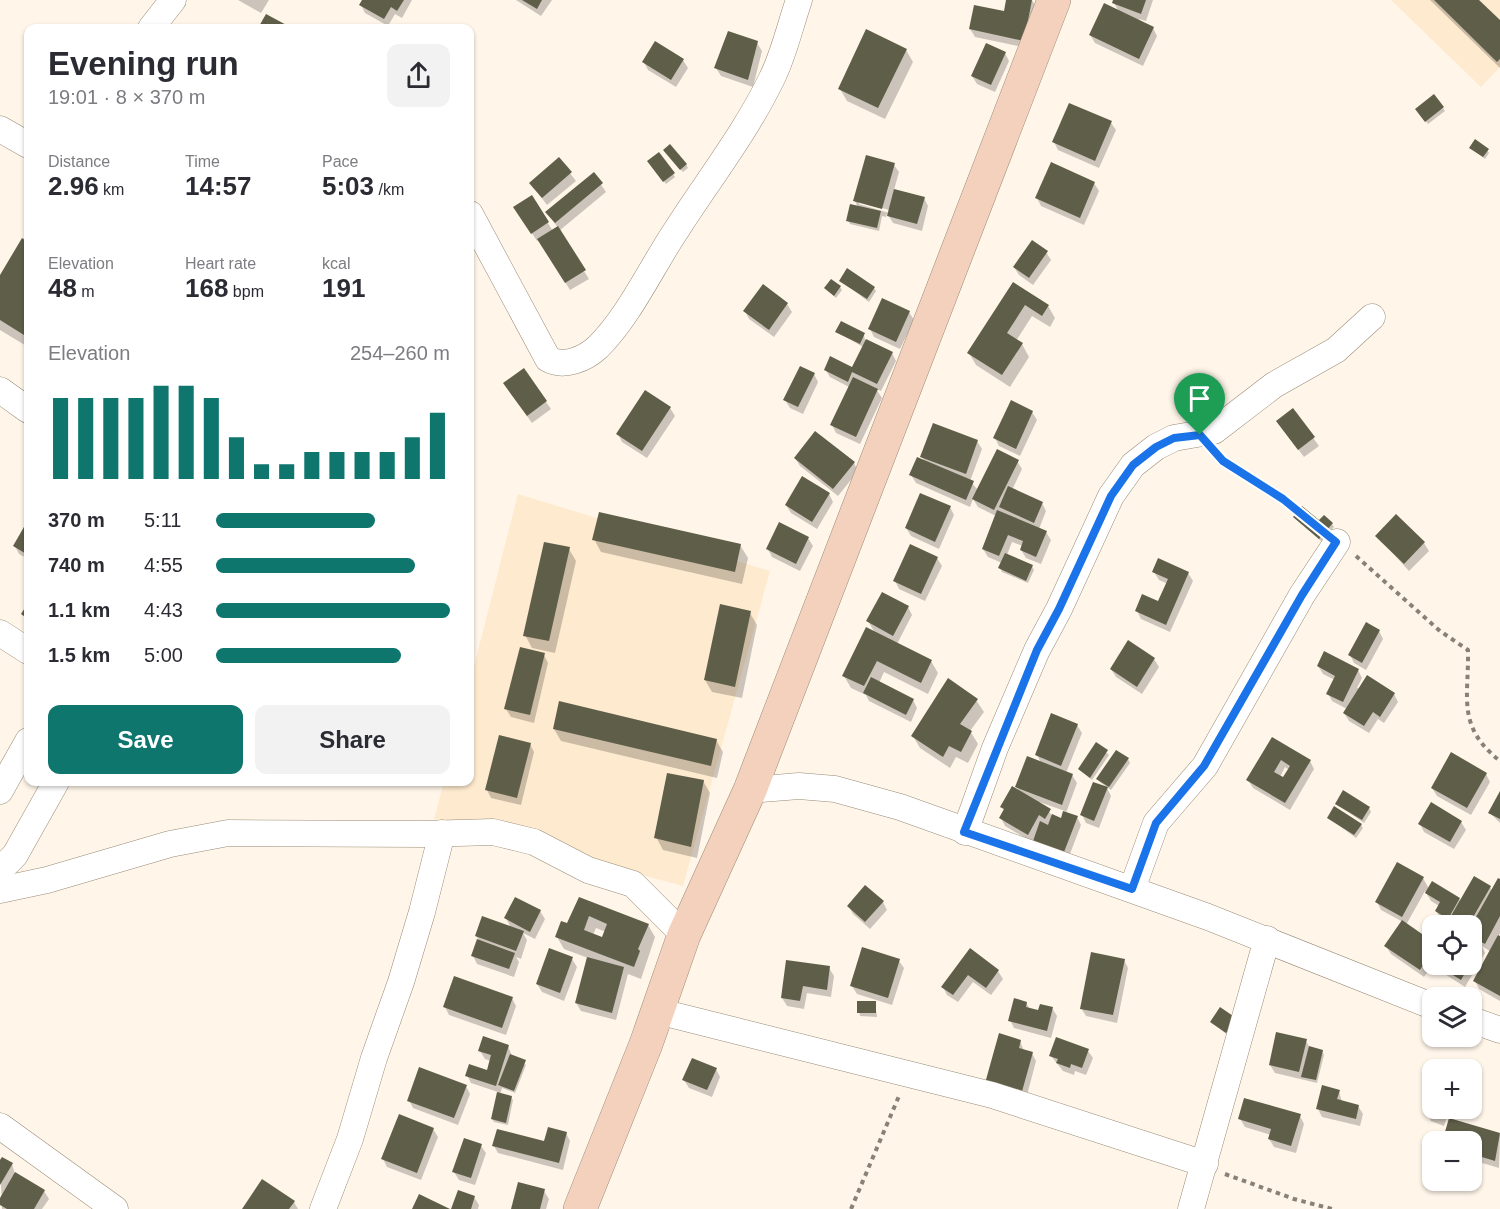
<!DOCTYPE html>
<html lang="en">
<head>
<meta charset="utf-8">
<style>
	:root { --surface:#fff; --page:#f2f2f3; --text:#2b2b33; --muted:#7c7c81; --accent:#0f766e }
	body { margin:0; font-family:Helvetica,sans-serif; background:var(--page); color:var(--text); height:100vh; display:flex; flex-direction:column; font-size:22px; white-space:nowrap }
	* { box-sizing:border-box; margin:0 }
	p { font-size:20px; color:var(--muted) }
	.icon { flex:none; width:33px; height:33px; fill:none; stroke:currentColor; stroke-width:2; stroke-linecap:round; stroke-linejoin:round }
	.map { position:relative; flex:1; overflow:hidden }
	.drawer { position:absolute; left:24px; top:24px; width:450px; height:762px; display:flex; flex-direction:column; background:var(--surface); border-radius:12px; box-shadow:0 2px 4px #0004 }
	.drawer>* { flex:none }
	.tools { position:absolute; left:1422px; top:915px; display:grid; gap:12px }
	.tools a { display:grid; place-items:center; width:60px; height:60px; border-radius:12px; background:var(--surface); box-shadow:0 2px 4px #0004; font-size:30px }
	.pin { position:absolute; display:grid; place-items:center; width:51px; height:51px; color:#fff; margin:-62px -26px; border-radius:50% 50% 50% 0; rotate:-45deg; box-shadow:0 0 6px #0007 }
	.pin .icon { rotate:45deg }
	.round { display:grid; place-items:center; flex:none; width:63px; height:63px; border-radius:12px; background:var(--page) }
	.headline { display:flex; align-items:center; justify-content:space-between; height:102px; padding:0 24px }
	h1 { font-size:33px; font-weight:600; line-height:45px }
	.metrics { display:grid; grid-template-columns:repeat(3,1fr); gap:9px; height:102px; padding:6px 24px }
	.metrics div { display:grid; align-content:center }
	.metrics b { font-size:26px; font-weight:600 }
	.metrics small { font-size:16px; font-weight:400 }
	.metrics p { font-size:16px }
	.chart { height:168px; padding:12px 24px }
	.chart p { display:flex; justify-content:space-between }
	.chart svg { width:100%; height:108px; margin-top:6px; stroke:var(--accent); stroke-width:6 }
	.button { display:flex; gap:12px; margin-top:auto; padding:12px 24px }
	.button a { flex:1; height:69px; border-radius:12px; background:var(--accent); color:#fff; font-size:24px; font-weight:600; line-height:69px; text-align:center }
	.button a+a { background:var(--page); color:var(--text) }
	ul { padding:0 24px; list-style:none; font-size:20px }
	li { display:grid; grid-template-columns:96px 72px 1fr; align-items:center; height:45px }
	li i { height:15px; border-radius:8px; background:var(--accent) }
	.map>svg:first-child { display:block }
</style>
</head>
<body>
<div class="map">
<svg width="1500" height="1209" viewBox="0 0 1500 1209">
	<rect width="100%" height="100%" fill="#fff6e9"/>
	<g fill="#feeace">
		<path d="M1391,0H1500V67L1481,87Z"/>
		<path d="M518,494L770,571L683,886L434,819L444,782H470V682Z"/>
	</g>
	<g fill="#0003" fill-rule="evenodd">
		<path d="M238,0H269L261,13Z"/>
		<path d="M364,0H412L402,18L395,14L388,26L365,13L361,5Z"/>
		<path d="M516,0H552L541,16Z"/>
		<path d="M1008,0H1032L1036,7L1028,48L975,37L970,29L1005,13Z"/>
		<path d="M1115,0H1153L1146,21L1139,19L1138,21L1153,28L1157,36L1143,66L1095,43L1090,35L1119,12L1114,3Z"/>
		<path d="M1430,0H1477L1500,22V68Z"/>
		<path d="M757,43L762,51L753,87L721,76L716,68Z"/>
		<path d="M906,50L913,62L885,119L847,101L840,89Z"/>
		<path d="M1005,53L1009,61L995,92L977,84L972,76Z"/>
		<path d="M683,60L688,68L676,87L648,70L644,62Z"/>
		<path d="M1443,108L1445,111L1428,124L1419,113Z"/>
		<path d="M1111,123L1116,130L1099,168L1058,150L1054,142Z"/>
		<path d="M1471,148L1487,150L1489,153L1485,159Z"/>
		<path d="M667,154L686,164L688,168L683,172Z"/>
		<path d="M559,159L576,181L547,205L531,184Z"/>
		<path d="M651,164L673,174L675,177L666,184Z"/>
		<path d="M894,165L899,172L894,190L924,198L928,206L922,231L893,223L887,213L886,217L882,216L879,231L850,224L848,220L858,208L855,201ZM859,201L889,210V213L859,204Z"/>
		<path d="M594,174L606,192L559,231L589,279L570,290L539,239L537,241L520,215L531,197L553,231L558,228L547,212Z"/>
		<path d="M1094,183L1099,191L1084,225L1041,206L1037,198Z"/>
		<path d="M23,240L28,244V347L0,330V278Z"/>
		<path d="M1046,252L1051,260L1033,285L1019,275L1014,267Z"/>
		<path d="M841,281L874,288L876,291L869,302Z"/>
		<path d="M1013,284L1048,306L1055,318L1050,327L1032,316L1016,341L1022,344L1029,357L1010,387L976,365L969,353Z"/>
		<path d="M763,287L787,304L792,312L774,337L749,319L745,311Z"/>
		<path d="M840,287L842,290L836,298L826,289Z"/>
		<path d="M909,312L914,320L900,349L874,337L870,329Z"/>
		<path d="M837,332L864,335L865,340L892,353L896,361L881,391L876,389L882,398L860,444L836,433L832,425L849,387L830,377L825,369H853L863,347Z"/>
		<path d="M814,374L818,382L803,414L790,408L785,400Z"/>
		<path d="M509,391L546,402L551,409L532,423Z"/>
		<path d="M646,392L670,408L675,416L647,458L622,442L618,434Z"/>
		<path d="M1293,410L1319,446L1304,457L1283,429Z"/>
		<path d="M1032,412L1037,420L1020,456L999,446L995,438Z"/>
		<path d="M977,441L982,449L970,481L978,490L1017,461L1022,469L1012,490L1042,503L1046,511L1039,529L1046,532L1051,540L1041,564L1026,558L1021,550L1023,546L1012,542L1007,555L1032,566L1034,570L1028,583L1002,572L1000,568L1002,563L988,557L983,549L996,516L978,507L973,499L970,507L916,483L911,475L925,462L922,457Z"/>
		<path d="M795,458L854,463L858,471L838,496L800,466Z"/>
		<path d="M829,494L833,502L817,529L791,513L786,505Z"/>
		<path d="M950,507L954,515L939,549L911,536L906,528Z"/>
		<path d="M1297,520L1332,524L1334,527L1321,541Z"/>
		<path d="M28,523V559L19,554L15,546Z"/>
		<path d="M1377,536L1424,543L1429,551L1409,571Z"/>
		<path d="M808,538L813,546L800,571L772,557L768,549Z"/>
		<path d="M594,539L740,545L748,558L742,584L601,552Z"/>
		<path d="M569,549L576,561L555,653L532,648L525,635Z"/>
		<path d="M937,558L942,566L925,601L899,589L895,581Z"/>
		<path d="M1154,572L1188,573L1193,581L1170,632L1141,619L1137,611L1159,603L1168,584L1159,580Z"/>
		<path d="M908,607L912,615L897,644L931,661L938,673L928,694L884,672L879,683L913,700L917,708L911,722L869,701L866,695L851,688L844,676L875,633L868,621Z"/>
		<path d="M750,613L757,625L742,698L712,692L705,680Z"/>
		<path d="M1379,631L1383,639L1366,670L1354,663L1350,655Z"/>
		<path d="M1128,643L1154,659L1159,667L1142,694L1116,677L1111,669Z"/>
		<path d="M544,655L548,663L534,723L511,717L506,709Z"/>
		<path d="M1318,666L1358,670L1362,678L1357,688L1394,694L1398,702L1384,723L1378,719L1369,733L1349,721L1344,713L1347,709L1332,701L1328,693L1335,680L1323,674Z"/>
		<path d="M976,700L984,712L970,731L978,744L968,763L956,757L950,768L920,748L913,736Z"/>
		<path d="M1077,725L1082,733L1066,773L1072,775L1077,783L1066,813L1077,817L1081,825L1068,859L1039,848L1034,839L1032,842L1005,826L1001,818L1005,812L1002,807L1020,793L1017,787L1041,763L1037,755ZM1039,802L1065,811L1062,820L1054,817Z"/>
		<path d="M554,729L716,740L723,752L717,778L561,741Z"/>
		<path d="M1273,739L1310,761L1314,769L1290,810L1253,788L1248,780ZM1285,767L1289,770L1284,779L1280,777Z"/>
		<path d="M530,744L534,752L521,805L491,798L487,790Z"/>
		<path d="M1097,744L1109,755L1092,780L1079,769Z"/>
		<path d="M1128,759L1130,763L1111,790L1100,782L1098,779Z"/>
		<path d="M1486,774L1490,782L1471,815L1437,796L1432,788Z"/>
		<path d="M703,781L710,793L697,858L663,850L656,837Z"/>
		<path d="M1107,788L1111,796L1099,828L1086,823L1082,815Z"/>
		<path d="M1500,794V823L1490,813Z"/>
		<path d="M1337,804L1369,808L1371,812L1364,823Z"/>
		<path d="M1329,818L1361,825L1363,828L1356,838Z"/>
		<path d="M1461,822L1466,830L1454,849L1424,832L1420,824Z"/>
		<path d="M1398,864L1423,878L1429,889L1459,899L1461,902L1490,887L1492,891L1500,881V934L1497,936L1500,937V1001L1479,989L1475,981L1491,952L1482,946L1485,953L1465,987L1440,971L1436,964H1472V926H1452L1441,919L1436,911L1439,906L1431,901L1425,891L1406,925L1432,943L1433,964L1424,977L1391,954L1386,946L1403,922L1381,910L1377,902Z"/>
		<path d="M580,899L648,925L655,937L641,979L628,974L616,1020L581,1011L576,1003L588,958L564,949L557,937L567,925ZM596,928L606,932L603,939L593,935Z"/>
		<path d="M883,902L887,910L870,929L853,914L849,907Z"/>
		<path d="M540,911L545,919L535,939L523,933L527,940L521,959L516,957L519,962L514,977L477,964L473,956L479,940L476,936L511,928L506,918Z"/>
		<path d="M970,950L998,971L1003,979L991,995L973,982L958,1002L947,995L943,987Z"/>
		<path d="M572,959L577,967L564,1001L542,992L537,984Z"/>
		<path d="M1124,960L1128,968L1117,1023L1086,1016L1081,1008Z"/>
		<path d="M899,961L904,968L892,1005L857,994L852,986Z"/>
		<path d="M829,968L834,976L831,997L807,993L804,1009L787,1006L782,998Z"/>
		<path d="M512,998L516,1006L506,1035L449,1015L445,1007Z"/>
		<path d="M858,1002H875L877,1017L860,1016Z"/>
		<path d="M1026,1003L1030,1009L1039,1012L1052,1008L1057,1016L1051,1038L1014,1028L1010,1020Z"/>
		<path d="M1234,1019L1228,1035L1211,1022Z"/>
		<path d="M1000,1035L1020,1041L1024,1051L1032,1053L1036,1061L1025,1103Z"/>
		<path d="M1306,1041L1310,1048L1322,1051L1324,1055L1317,1083L1275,1073L1270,1065Z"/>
		<path d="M508,1046L512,1056L526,1065L515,1093L502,1088L500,1095L511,1097L513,1100L508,1125L494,1122L492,1119L498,1092L471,1083L467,1075L488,1072L491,1061L485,1059L480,1051Z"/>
		<path d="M1088,1051L1093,1058L1086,1075L1075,1071L1074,1075L1063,1071L1051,1056Z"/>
		<path d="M716,1069L720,1077L712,1097L689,1088L684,1080Z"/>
		<path d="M466,1086L470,1094L458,1125L413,1108L409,1100Z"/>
		<path d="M1339,1091L1342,1102L1358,1106L1363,1114L1360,1126L1322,1117L1318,1109Z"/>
		<path d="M1432,1095V1108H1450L1444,1126L1431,1121L1426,1113Z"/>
		<path d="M1300,1116L1304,1124L1296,1153L1274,1147L1269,1139L1271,1135L1245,1127L1240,1119Z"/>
		<path d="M1450,1120L1500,1135L1499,1168L1472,1160V1142Z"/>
		<path d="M433,1129L438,1137L421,1180L387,1167L383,1159Z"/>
		<path d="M566,1133L570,1141L563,1170L498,1153L494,1146L545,1143Z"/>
		<path d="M481,1146L486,1153L475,1185L459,1180L454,1172Z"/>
		<path d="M0,1159L12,1164L15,1174L44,1191L49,1199L42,1209H2Z"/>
		<path d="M544,1191L549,1199L546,1209H513Z"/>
		<path d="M474,1197L479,1205L478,1209H453Z"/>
		<path d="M294,1202L298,1209H244Z"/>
	</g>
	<g fill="#5f5f49" fill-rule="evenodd">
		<path d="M362,0H404L397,11L391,7L384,19L359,5Z"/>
		<path d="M522,0H542L537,9Z"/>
		<path d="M1006,0H1032L1024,41L969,29L974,5L1004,11Z"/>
		<path d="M1113,0H1146L1141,14L1112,3Z"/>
		<path d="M1434,0H1479L1500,20V59L1497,62Z"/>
		<path d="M1104,3L1154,27L1139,59L1089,35Z"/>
		<path d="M266,14L292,28H258Z"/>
		<path d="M866,29L907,49L878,108L838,89Z"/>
		<path d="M728,31L758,41L748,80L714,68Z"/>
		<path d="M655,41L684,59L671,80L642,62Z"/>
		<path d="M986,43L1006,52L991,85L971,76Z"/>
		<path d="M1434,94L1444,107L1425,122L1415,109Z"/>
		<path d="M1069,103L1112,121L1095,161L1052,142Z"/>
		<path d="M1475,139L1489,149L1483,157L1469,148Z"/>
		<path d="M670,144L687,164L680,170L663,150Z"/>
		<path d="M659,152L675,173L663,182L647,161Z"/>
		<path d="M866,155L895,163L882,209L853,201Z"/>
		<path d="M559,157L572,172L542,198L529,183Z"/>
		<path d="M1051,162L1095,182L1080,218L1035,198Z"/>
		<path d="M594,172L603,183L555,223L545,212Z"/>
		<path d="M894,189L925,197L917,224L887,216Z"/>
		<path d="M532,195L549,222L531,234L513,207Z"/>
		<path d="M850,204L881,211L877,228L846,221Z"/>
		<path d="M558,226L586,270L565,283L537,239Z"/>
		<path d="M22,238L28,242V302L26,307L28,308V327L24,335L0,320V275Z"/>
		<path d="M1032,240L1048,251L1029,278L1013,267Z"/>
		<path d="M847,268L875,287L867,299L839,281Z"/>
		<path d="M831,279L841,286L834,296L824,288Z"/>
		<path d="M1013,282L1049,305L1042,316L1025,305L1007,333L1023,343L1002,375L967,353Z"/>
		<path d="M763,284L788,303L769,330L743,311Z"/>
		<path d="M882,298L910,311L896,342L868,329Z"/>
		<path d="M841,321L865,333L860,344L835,332Z"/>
		<path d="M866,339L893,352L877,384L852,372L848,382L824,370L830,356L852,367Z"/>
		<path d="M800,366L815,373L798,407L783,400Z"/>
		<path d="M524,368L547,401L527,416L503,383Z"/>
		<path d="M853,377L878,389L856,437L830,425Z"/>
		<path d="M645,390L671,407L642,451L616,434Z"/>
		<path d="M1011,400L1033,411L1016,449L993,438Z"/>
		<path d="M1293,408L1315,437L1298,450L1276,421Z"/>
		<path d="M933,423L978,440L966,474L920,457Z"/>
		<path d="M815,431L855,462L833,489L794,458Z"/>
		<path d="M997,449L1019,460L994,510L972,499Z"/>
		<path d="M917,457L974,481L966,500L909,475Z"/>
		<path d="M802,476L830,493L812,522L785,505Z"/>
		<path d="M1008,486L1043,502L1034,523L999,507Z"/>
		<path d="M920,493L951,506L935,542L905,528Z"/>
		<path d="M1302,506L1319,520L1324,515L1333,523L1319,539L1293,517Z"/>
		<path d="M997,510L1047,531L1036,557L1020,550L1023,541L1008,535L999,556L982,549Z"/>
		<path d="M599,512L741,544L735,572L592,540Z"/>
		<path d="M1396,514L1425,542L1404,564L1375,536Z"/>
		<path d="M28,520V555L13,546Z"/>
		<path d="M779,522L809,537L796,564L766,549Z"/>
		<path d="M544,542L570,547L549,641L523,636Z"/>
		<path d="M910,544L938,557L921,594L893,581Z"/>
		<path d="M1005,553L1033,565L1026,581L998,568Z"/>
		<path d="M1158,558L1189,572L1166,625L1135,611L1142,594L1158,601L1168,579L1152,572Z"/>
		<path d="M882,592L909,606L893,636L866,621Z"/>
		<path d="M28,603V619L21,614Z"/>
		<path d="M720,604L751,611L735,687L704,680Z"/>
		<path d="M1366,622L1380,630L1362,663L1348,655Z"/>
		<path d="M866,627L932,660L921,683L877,661L864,686L842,676Z"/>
		<path d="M1128,640L1155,658L1137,687L1110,669Z"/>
		<path d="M520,647L545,653L530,715L504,709Z"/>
		<path d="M1324,651L1359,669L1343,702L1326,694L1335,676L1317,666Z"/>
		<path d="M1367,675L1395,693L1380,717L1373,712L1364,726L1343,713Z"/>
		<path d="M871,677L914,699L906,715L863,693Z"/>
		<path d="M948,678L978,699L960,724L972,731L961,752L949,746L943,757L911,736Z"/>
		<path d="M559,701L717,739L711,766L553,729Z"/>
		<path d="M1051,713L1078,724L1061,766L1035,755Z"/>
		<path d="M499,735L531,743L517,798L485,790Z"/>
		<path d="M1272,737L1311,760L1285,803L1246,780ZM1281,760L1290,766L1283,777L1274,772Z"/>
		<path d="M1096,742L1108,750L1090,778L1078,769Z"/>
		<path d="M1116,750L1129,758L1109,787L1096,779Z"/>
		<path d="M1451,752L1487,773L1467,808L1431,788Z"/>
		<path d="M1027,756L1073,774L1062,805L1015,787Z"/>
		<path d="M667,773L704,780L691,847L654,838Z"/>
		<path d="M1093,782L1108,787L1094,821L1080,815Z"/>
		<path d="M1012,786L1051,809L1045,819L1039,815L1028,835L999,818L1004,809L1000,807Z"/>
		<path d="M1343,790L1370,807L1362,820L1335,804Z"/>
		<path d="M1500,791V819L1488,813Z"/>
		<path d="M1431,802L1462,821L1450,842L1418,824Z"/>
		<path d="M1334,806L1362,824L1354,835L1327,818Z"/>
		<path d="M1063,811L1078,816L1064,852L1033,841L1040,821L1048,825L1052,814L1061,818Z"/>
		<path d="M1397,862L1424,877L1402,917L1375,902Z"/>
		<path d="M1474,876L1491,886L1468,926H1456L1448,921Z"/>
		<path d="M1498,878L1500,879V916L1485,944L1472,937V924Z"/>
		<path d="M1432,881L1460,898L1448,919L1435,911L1440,902L1425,893Z"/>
		<path d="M865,885L884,901L865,922L847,906Z"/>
		<path d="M515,897L541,910L530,932L504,918Z"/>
		<path d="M579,897L649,924L638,949L640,951L634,967L555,937L561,921L567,923ZM589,916L607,924L602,937L584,930Z"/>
		<path d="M482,916L524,931L516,951L475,936Z"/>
		<path d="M1402,920L1432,941V951L1420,970L1384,946Z"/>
		<path d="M1498,935L1500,936V996L1473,981Z"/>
		<path d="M1472,938L1482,944L1472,962Z"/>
		<path d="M477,939L515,953L509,969L471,956Z"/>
		<path d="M862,947L900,959L888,998L850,986Z"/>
		<path d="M549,948L573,957L560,993L536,984Z"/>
		<path d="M970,948L999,970L986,988L968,975L953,995L941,987Z"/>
		<path d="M1091,952L1125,959L1113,1015L1080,1009Z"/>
		<path d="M587,957L624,967L612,1013L575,1003Z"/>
		<path d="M786,960L830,966L827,990L803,986L800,1001L781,998Z"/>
		<path d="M1435,964H1470L1461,980Z"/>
		<path d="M454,976L513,997L502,1028L443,1007Z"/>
		<path d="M1014,998L1027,1002L1026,1007L1038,1010L1040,1004L1053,1007L1047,1031L1008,1021Z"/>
		<rect x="857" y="1001" width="19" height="12"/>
		<path d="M1220,1007L1236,1018L1226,1033L1210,1022Z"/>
		<path d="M1276,1032L1307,1039L1299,1072L1269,1065Z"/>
		<path d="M999,1033L1021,1040L1019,1048L1033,1052L1021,1095L982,1094Z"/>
		<path d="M483,1036L509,1045L496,1086L465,1076L469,1064L487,1070L491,1055L478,1051Z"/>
		<path d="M1056,1037L1089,1049L1082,1068L1071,1064L1070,1068L1056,1063L1058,1059L1049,1056Z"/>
		<path d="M1309,1046L1323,1050L1316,1080L1301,1077Z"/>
		<path d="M510,1054L526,1060L514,1091L498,1085Z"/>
		<path d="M692,1058L717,1068L707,1090L682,1080Z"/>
		<path d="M419,1067L467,1085L454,1118L407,1101Z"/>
		<path d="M1322,1085L1340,1090L1337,1099L1359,1105L1356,1119L1316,1109Z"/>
		<path d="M497,1092L512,1096L506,1123L491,1119Z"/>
		<path d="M1432,1092V1108H1444L1440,1119L1425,1114Z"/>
		<path d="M1244,1098L1301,1114L1291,1146L1268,1139L1271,1129L1238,1119Z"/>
		<path d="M399,1114L434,1128L417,1173L381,1159Z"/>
		<path d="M1449,1118L1500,1133L1495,1161L1472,1154V1142H1442Z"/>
		<path d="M548,1127L567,1132L559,1163L492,1146L497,1129L544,1141Z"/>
		<path d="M464,1138L482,1144L471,1178L452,1172Z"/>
		<path d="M2,1157L13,1163L0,1185V1160Z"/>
		<path d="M15,1172L45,1190L34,1209H7L0,1205V1198Z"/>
		<path d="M262,1179L295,1201L289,1209H242Z"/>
		<path d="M518,1182L545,1189L540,1209H511Z"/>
		<path d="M458,1190L475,1196L471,1209H451Z"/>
		<path d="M419,1194L450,1209H412Z"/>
	</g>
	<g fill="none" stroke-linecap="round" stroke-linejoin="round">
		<defs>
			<g id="street">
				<path d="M151,28L173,0"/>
				<path d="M0,129L28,145"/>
				<path d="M470,214L548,359C564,368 585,359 598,347C630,315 652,266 677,229C709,179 746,132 772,78C784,54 790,26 799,0"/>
				<path d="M0,390L28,410"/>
				<path d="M0,633L28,651"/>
				<path d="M750,790L799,786L835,789L900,807L1208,917L1432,1006"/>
				<path d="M0,791L28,741"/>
				<path d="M965,832L995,748L1037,650L1059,609L1111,496L1133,465L1156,447L1174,438L1214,431L1274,385L1336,350L1372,317"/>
				<path d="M0,870L15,855L56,782"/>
				<path d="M1132,889L1156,823L1205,766L1302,595L1337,542"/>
				<path d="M0,890L47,880L170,844L228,833L423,834L493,832L534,842L588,870L633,884L684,935"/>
				<path d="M657,1011L992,1095L1205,1164"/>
				<path d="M1472,1020L1500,1030"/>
				<path d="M0,1126L115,1209"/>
				<path d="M323,1209L350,1139L374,1058L401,982L422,912L442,833"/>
				<path d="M1191,1209L1267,939"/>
			</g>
			<path id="secondary" d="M580,1209L646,1044L684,935L750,790L1054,0"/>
		</defs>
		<use href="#street" stroke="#998b77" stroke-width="27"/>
		<use href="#secondary" stroke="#998b77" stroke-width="34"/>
		<g stroke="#888177" stroke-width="4" stroke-dasharray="4.5 4.5" stroke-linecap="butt">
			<path d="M1215,454L1283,499L1318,528"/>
			<path d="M1356,556L1440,631L1468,650C1469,698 1456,726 1500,761"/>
			<path d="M1225,1174L1294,1199L1332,1209"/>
			<path d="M851,1209L899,1096"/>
		</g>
		<use href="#street" stroke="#fff" stroke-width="26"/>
		<use href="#secondary" stroke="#f4d1bc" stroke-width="33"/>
	</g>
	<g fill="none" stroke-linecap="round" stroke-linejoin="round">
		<defs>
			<path id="route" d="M1200,435L1223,461L1283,499L1336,542L1302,595L1204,766L1156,823L1132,889L964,832L1037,650L1059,609L1111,496L1133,465L1156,447L1174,438Z"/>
		</defs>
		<use href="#route" stroke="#fff" stroke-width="12"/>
		<use href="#route" stroke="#1a73e8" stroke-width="8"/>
	</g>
</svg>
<div class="tools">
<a><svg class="icon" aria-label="locate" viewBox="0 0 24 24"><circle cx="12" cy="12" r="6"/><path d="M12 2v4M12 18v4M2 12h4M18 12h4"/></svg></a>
<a><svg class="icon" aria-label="layers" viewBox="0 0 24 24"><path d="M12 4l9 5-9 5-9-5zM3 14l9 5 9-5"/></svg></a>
<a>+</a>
<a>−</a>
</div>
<div class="pin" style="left:1200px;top:435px;background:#1e9e55"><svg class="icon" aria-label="arrive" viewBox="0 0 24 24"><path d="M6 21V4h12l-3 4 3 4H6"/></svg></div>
<section class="drawer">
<div class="headline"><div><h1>Evening run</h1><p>19:01 · 8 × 370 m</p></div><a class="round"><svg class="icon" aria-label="share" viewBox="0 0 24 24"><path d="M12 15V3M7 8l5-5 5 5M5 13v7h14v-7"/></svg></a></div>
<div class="metrics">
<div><p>Distance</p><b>2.96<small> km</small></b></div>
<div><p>Time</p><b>14:57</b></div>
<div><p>Pace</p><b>5:03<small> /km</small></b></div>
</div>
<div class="metrics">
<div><p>Elevation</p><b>48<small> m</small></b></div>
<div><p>Heart rate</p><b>168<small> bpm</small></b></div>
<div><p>kcal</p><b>191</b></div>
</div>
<div class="chart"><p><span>Elevation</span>254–260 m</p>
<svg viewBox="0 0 160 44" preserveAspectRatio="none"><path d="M5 44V11M15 44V11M25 44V11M35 44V11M45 44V6M55 44V6M65 44V11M75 44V27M85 44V38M95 44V38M105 44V33M115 44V33M125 44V33M135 44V33M145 44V27M155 44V17"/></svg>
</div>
<ul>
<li><b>370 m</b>5:11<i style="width:68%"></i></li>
<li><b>740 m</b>4:55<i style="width:85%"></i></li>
<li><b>1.1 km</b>4:43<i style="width:100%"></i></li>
<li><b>1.5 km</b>5:00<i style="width:79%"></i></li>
</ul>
<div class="button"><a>Save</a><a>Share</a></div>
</section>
</div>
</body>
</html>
